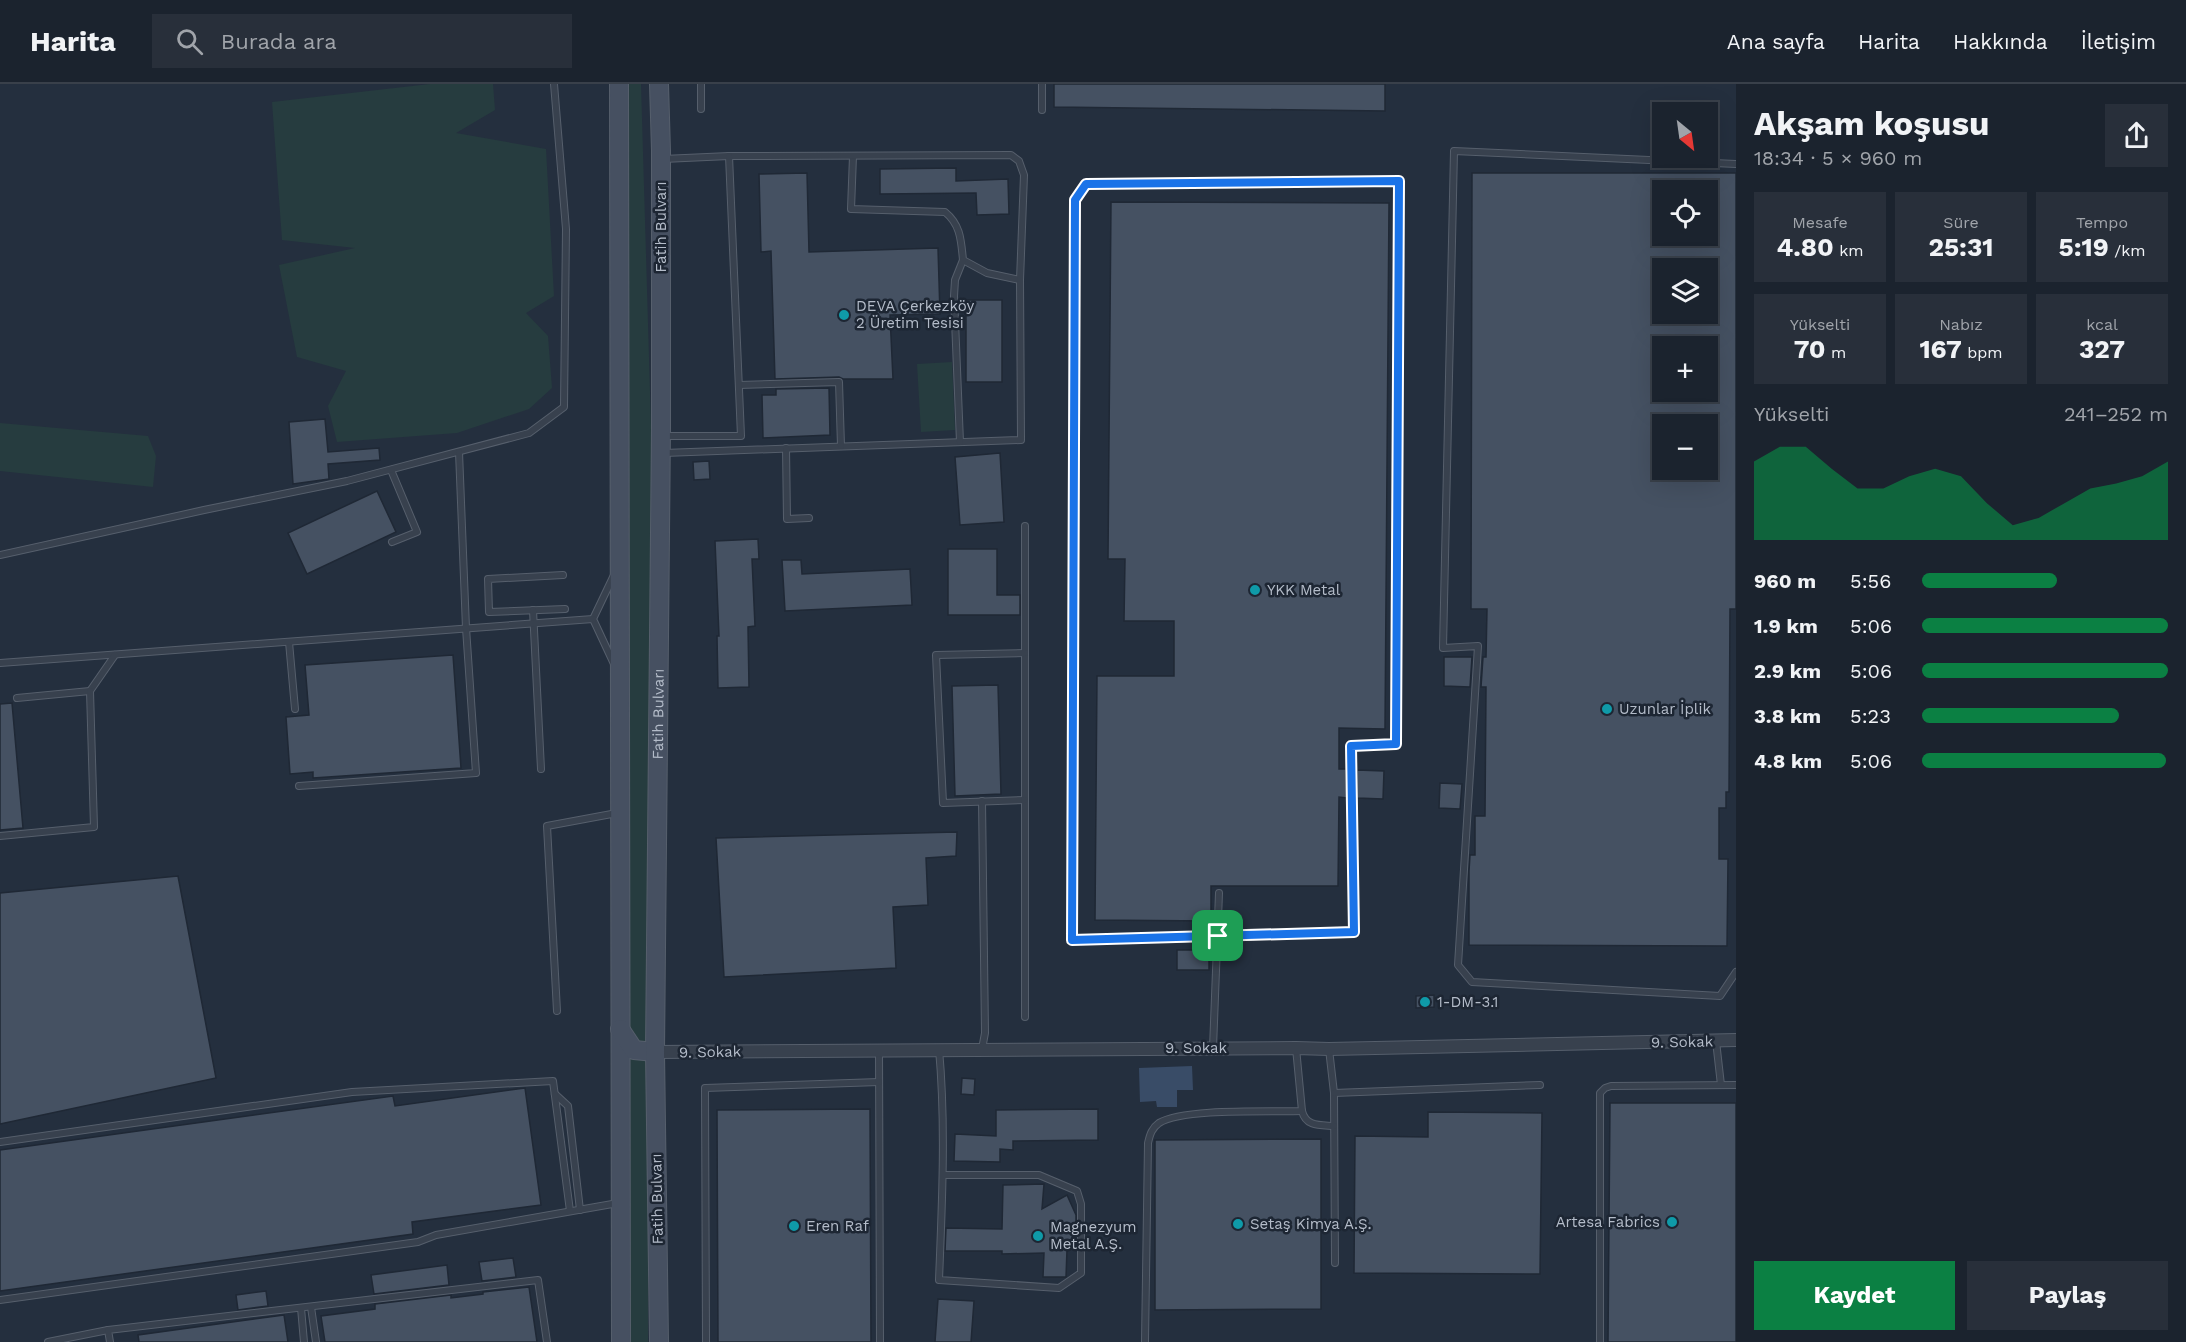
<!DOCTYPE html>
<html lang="tr">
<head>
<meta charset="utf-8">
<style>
	:root { --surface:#1b232e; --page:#282f3a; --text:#f1f3f6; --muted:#a0a4aa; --line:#39404a; --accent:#0b8043 }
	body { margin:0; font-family:"Work Sans",sans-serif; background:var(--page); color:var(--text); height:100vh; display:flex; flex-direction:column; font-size:22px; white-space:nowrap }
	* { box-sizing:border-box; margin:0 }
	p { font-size:20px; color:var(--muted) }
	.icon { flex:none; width:33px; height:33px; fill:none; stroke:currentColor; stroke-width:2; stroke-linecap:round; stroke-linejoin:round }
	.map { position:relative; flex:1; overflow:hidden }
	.side { display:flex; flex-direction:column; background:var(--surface); width:450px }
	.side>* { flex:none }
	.needle { width:39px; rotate:151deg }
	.tools { position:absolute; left:1652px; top:18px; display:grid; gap:12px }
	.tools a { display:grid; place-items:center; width:66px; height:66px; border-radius:0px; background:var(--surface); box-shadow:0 6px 24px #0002,0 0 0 2px var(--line); font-size:30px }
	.pin { position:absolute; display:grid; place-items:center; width:51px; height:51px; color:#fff; margin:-26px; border-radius:12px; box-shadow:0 3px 9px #0006 }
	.round { display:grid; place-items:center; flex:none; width:63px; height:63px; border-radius:0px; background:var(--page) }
	.headline { display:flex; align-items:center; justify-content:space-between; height:102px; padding:0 18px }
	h1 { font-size:33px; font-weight:700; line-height:45px }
	.figures { display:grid; grid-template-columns:repeat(3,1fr); gap:9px; height:102px; padding:6px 18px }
	.figures div { display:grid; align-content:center; border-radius:0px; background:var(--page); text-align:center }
	.figures b { font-size:26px; font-weight:700 }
	.figures small { font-size:16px; font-weight:400 }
	.figures p { font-size:16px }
	.chart { height:168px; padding:12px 18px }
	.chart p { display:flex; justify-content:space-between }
	.chart svg { width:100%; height:108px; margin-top:6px; fill:var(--accent); opacity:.7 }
	.cta { display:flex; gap:12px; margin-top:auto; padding:12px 18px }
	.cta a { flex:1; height:69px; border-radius:0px; background:var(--accent); color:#fff; font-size:24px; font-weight:700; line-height:69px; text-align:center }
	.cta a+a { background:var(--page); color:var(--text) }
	ul { padding:0 18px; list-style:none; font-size:20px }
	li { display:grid; grid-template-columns:96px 72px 1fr; align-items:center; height:45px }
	li i { height:15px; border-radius:8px; background:var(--accent) }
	header { display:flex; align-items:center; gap:36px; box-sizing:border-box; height:84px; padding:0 30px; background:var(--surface); border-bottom:2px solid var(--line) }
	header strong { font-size:28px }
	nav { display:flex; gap:33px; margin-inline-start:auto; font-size:21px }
	.search { width:420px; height:54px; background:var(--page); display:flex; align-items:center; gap:15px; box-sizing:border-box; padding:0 21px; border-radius:0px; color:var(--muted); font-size:22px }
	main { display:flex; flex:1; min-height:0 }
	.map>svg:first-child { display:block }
</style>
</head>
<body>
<header>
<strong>Harita</strong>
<div class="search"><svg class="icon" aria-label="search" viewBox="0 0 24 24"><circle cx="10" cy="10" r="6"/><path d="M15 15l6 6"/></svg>Burada ara</div>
<nav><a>Ana sayfa</a><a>Harita</a><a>Hakkında</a><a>İletişim</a></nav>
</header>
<main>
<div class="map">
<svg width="1736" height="1258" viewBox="0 0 1736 1258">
	<rect width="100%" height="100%" fill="#242f3e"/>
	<g fill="#263c3f">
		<path d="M430,0H493L495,26L456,49L546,65L554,212L526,229L548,252L552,304L529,325L457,349L337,358L328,322L346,287L297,273L279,181L355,164L282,156L272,18Z"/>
		<path d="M623,0H641L652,376L648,1258H628C627,1020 626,782 627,544C627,362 632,181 623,0Z"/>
		<path d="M952,278L955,346L921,348L917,280Z"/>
		<path d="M0,339L148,352L156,372L153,403L0,387Z"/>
	</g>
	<path fill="#394c67" d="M1192,982L1193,1006H1177V1023H1157L1156,1017L1140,1018L1139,984Z"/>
	<g fill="#455162" stroke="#1f2835" stroke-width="1.5" fill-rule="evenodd">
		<path d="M1054,0H1385V27L1054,23Z"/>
		<path d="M956,84V97L1008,95L1009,130L977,131L976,109L880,110V85Z"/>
		<path d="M807,89L809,168L938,164L940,230L890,231L893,295H843L839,293L775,295L771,167L761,168L759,90Z"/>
		<path d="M1472,89H1736V525H1730L1729,708H1726V724H1719V775H1728L1727,862L1469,861V787L1470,771H1475V732H1485L1486,603H1481L1483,573H1486L1487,525H1471ZM1662,106H1707V152H1662ZM1662,184H1707V230H1662ZM1662,262H1707V308H1662ZM1662,340H1707V386H1662Z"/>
		<path d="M1111,118L1389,119L1385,645L1339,644V685H1346L1347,714L1339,713L1338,802H1211V837L1095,836L1097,592H1174V537H1124L1125,475H1108Z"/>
		<rect x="966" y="216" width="36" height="82"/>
		<path d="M829,304L830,351L763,354L762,311H776V305Z"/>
		<path d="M325,335L328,368L379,364L380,376L328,380L329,395L293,400L289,338Z"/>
		<path d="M1000,369L1004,438L960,441L955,373Z"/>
		<path d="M709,377L710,395L694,396L693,378Z"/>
		<path d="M377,407L396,448L307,490L288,449Z"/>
		<path d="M758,455L759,475H752L755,542L748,543L749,603L718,604L717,552H719L715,457Z"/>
		<path d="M948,465H997V511H1020V531H948Z"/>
		<path d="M782,476H801L802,490L910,485L912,521L785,527Z"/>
		<path d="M453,571L461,684L313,694V688L290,690L286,633L309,631L305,581Z"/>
		<path d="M1444,573H1472L1470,603L1444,602Z"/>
		<path d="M998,601L1001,710L955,712L952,602Z"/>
		<path d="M12,619L23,744L0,746V620Z"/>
		<path d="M1357,686L1384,687L1383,715L1357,714Z"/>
		<path d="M1440,699L1462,700L1460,725L1439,724Z"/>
		<path d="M957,748L956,772L926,774L928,821L893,823L896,884L724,893L716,754Z"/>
		<path d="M178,792L216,994L0,1040V809Z"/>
		<rect x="1177" y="866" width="32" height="20"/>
		<path d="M1434,911V923L1416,924V912Z"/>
		<path d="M962,994L975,995L974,1011L961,1010Z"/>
		<path d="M525,1004L541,1121L412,1138L413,1150L0,1207V1066L393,1012L395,1022Z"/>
		<path d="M1610,1019H1736V1258H1608Z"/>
		<path d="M870,1025L871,1258H718L717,1026Z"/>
		<path d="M1098,1025V1056L1013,1057V1066L1000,1065V1078L954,1077L955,1050L996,1052V1026Z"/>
		<path d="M1428,1028L1542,1029L1540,1190L1354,1189L1355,1052L1428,1053Z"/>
		<path d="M1321,1055V1225L1155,1226V1056Z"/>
		<path d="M1044,1100L1042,1125L1067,1111L1076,1131V1145L1067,1166L1066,1193H1043L1044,1169L1002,1170V1167H945L946,1144L1002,1145L1003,1101Z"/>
		<path d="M513,1174L516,1193L482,1197L479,1178Z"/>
		<path d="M447,1181L449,1201L374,1210L371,1191Z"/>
		<path d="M529,1203L537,1258H325L321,1232L375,1225V1220L451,1211V1214L483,1210V1208Z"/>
		<path d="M266,1207L268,1222L238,1226L236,1211Z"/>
		<path d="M938,1215L974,1217L971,1258H935Z"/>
		<path d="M284,1231L288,1258H139L138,1251Z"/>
	</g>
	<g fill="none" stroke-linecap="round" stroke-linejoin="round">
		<defs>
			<g id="service">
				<path d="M701,0V25"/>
				<path d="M1042,26V0"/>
				<path d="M853,72L851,125L945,128C961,141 961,157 963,176L987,189L1020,196"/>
				<path d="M663,75L729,72L1011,71L1019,77L1024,91L1020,196L1021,356L664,369"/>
				<path d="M1736,80L1454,67L1443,564L1478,562L1458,881L1472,898L1720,912L1736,888"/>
				<path d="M1399,97L1396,660L1351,662L1354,848L1072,856L1075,116L1086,100Z"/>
				<path d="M739,301L839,298L841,362"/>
				<path d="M662,352H741L729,72"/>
				<path d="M960,358L954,212L955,196L963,176"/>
				<path d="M786,364L787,435L809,434"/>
				<path d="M391,386L417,448L392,458"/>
				<path d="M1025,442V933"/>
				<path d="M0,471L204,426L347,397L529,349L564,323L566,145L554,0"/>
				<path d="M563,491L488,495L489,528L565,525"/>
				<path d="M614,491L593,535L614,580"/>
				<path d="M533,526L541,685"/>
				<path d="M289,558L295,625"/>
				<path d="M1025,569L936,571L943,719L1025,716"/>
				<path d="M0,579L593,535"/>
				<path d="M17,614L90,607L115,571"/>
				<path d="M299,702L476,689L466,544L459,368"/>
				<path d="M982,717L985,949L982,965"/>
				<path d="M0,752L94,743L90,607"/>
				<path d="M557,927L547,742L617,729"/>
				<path d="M1716,957L1721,1001"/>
				<path d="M1213,964L1219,809"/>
				<path d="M939,965C946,1042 942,1120 939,1196L1059,1204L1081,1189V1120L1077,1107L1039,1091H943"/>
				<path d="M1329,965L1334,1009L1335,1179"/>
				<path d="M879,966L880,1258"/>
				<path d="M1334,1009L1540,1001"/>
				<path d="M555,1010L568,1022L580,1126"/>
				<path d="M1302,1027C1306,1043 1320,1041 1334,1042"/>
				<path d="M0,1058L352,1008L553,997L570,1127"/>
				<path d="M0,1216L418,1158L436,1151L618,1119"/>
				<path d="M311,1223L316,1258"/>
				<path d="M301,1224L304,1258"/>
				<path d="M48,1258L108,1246"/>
				<path d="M110,1258L108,1246L538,1196L547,1258"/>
				<path d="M706,1258L705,1004L879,998"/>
				<path d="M1145,1258L1148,1059C1150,1050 1152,1044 1159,1039C1183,1024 1270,1028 1302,1027L1296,964"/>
				<path d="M1600,1258V1009L1605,1004L1611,1002L1736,1001"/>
			</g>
			<path id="minor" d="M655,968L1296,964L1329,965L1736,956"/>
			<g id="secondary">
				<path d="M619,0L621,1258"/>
				<path d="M620,945L634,966L655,968"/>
				<path id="s1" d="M659,1258L655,968L661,345V67L659,0"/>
			</g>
		</defs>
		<use href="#service" stroke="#565f6c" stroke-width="8"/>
		<use href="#minor" stroke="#565f6c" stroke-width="14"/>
		<use href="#secondary" stroke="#565f6c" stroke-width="20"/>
		<use href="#service" stroke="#38414e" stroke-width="6"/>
		<use href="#minor" stroke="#38414e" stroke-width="12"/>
		<use href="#secondary" stroke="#465061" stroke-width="18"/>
	</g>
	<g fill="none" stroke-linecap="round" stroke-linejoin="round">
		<defs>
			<path id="route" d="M1399,97L1396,660L1351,662L1354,848L1072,856L1075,116L1086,100Z"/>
		</defs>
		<use href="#route" stroke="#fff" stroke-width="12"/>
		<use href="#route" stroke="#1a73e8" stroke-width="8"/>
	</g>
	<g fill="#0f9aa8" stroke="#1d2633" stroke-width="2">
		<circle cx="844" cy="231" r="6"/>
		<circle cx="1255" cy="506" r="6"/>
		<circle cx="1607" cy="625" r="6"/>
		<circle cx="1425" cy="918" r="6"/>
		<circle cx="1672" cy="1138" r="6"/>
		<circle cx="1238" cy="1140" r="6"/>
		<circle cx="794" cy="1142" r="6"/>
		<circle cx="1038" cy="1152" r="6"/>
	</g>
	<g text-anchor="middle" stroke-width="5" stroke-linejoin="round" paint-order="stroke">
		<g font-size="15" fill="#b4bcc9" stroke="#1d2633">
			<text transform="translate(661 143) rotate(-90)" y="5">Fatih Bulvarı</text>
			<text dy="5" stroke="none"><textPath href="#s1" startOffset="628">Fatih Bulvarı</textPath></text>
			<text transform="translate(1682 958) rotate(-1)" y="5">9. Sokak</text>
			<text x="1196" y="969">9. Sokak</text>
			<text transform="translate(710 968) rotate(-1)" y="5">9. Sokak</text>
			<text transform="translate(657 1115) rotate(-91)" y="5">Fatih Bulvarı</text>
		</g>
		<g font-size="15" fill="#b4bcc9" stroke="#1d2633" text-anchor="start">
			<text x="856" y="227">DEVA Çerkezköy<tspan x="856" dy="17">2 Üretim Tesisi</tspan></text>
			<text x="1267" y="511">YKK Metal</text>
			<text x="1619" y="630">Uzunlar İplik</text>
			<text x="1437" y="923">1-DM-3.1</text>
			<text x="1660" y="1143" text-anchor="end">Artesa Fabrics</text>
			<text x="1250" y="1145">Setaş Kimya A.Ş.</text>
			<text x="806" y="1147">Eren Raf</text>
			<text x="1050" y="1148">Magnezyum<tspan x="1050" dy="17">Metal A.Ş.</tspan></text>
		</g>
	</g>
</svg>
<div class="tools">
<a><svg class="needle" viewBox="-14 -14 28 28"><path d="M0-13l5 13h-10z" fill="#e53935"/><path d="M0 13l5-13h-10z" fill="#a0a4aa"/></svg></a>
<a><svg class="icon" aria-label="locate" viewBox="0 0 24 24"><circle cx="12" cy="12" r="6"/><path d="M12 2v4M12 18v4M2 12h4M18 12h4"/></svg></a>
<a><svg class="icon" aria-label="layers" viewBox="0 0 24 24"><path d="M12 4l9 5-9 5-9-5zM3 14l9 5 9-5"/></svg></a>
<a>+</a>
<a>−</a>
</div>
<div class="pin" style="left:1218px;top:852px;background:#1e9e55"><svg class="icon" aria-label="arrive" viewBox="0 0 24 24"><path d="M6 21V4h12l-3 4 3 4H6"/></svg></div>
</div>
<section class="side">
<div class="headline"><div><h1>Akşam koşusu</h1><p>18:34 · 5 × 960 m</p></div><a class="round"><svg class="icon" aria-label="share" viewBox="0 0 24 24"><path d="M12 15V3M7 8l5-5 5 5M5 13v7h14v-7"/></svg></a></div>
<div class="figures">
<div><p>Mesafe</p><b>4.80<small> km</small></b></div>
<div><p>Süre</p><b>25:31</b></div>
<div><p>Tempo</p><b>5:19<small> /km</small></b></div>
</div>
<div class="figures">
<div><p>Yükselti</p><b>70<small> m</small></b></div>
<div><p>Nabız</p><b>167<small> bpm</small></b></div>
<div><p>kcal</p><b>327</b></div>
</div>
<div class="chart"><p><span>Yükselti</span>241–252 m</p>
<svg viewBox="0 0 160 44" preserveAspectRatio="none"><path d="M0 44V12L10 6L20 6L30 15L40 23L50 23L60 18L70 15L80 18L90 29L100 38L110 35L120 29L130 23L140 21L150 18L160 12V44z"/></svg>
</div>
<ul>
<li><b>960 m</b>5:56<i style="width:55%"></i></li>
<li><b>1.9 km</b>5:06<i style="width:100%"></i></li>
<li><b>2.9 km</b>5:06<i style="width:100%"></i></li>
<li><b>3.8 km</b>5:23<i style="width:80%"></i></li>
<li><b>4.8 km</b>5:06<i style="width:99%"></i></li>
</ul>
<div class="cta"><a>Kaydet</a><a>Paylaş</a></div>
</section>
</main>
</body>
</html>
